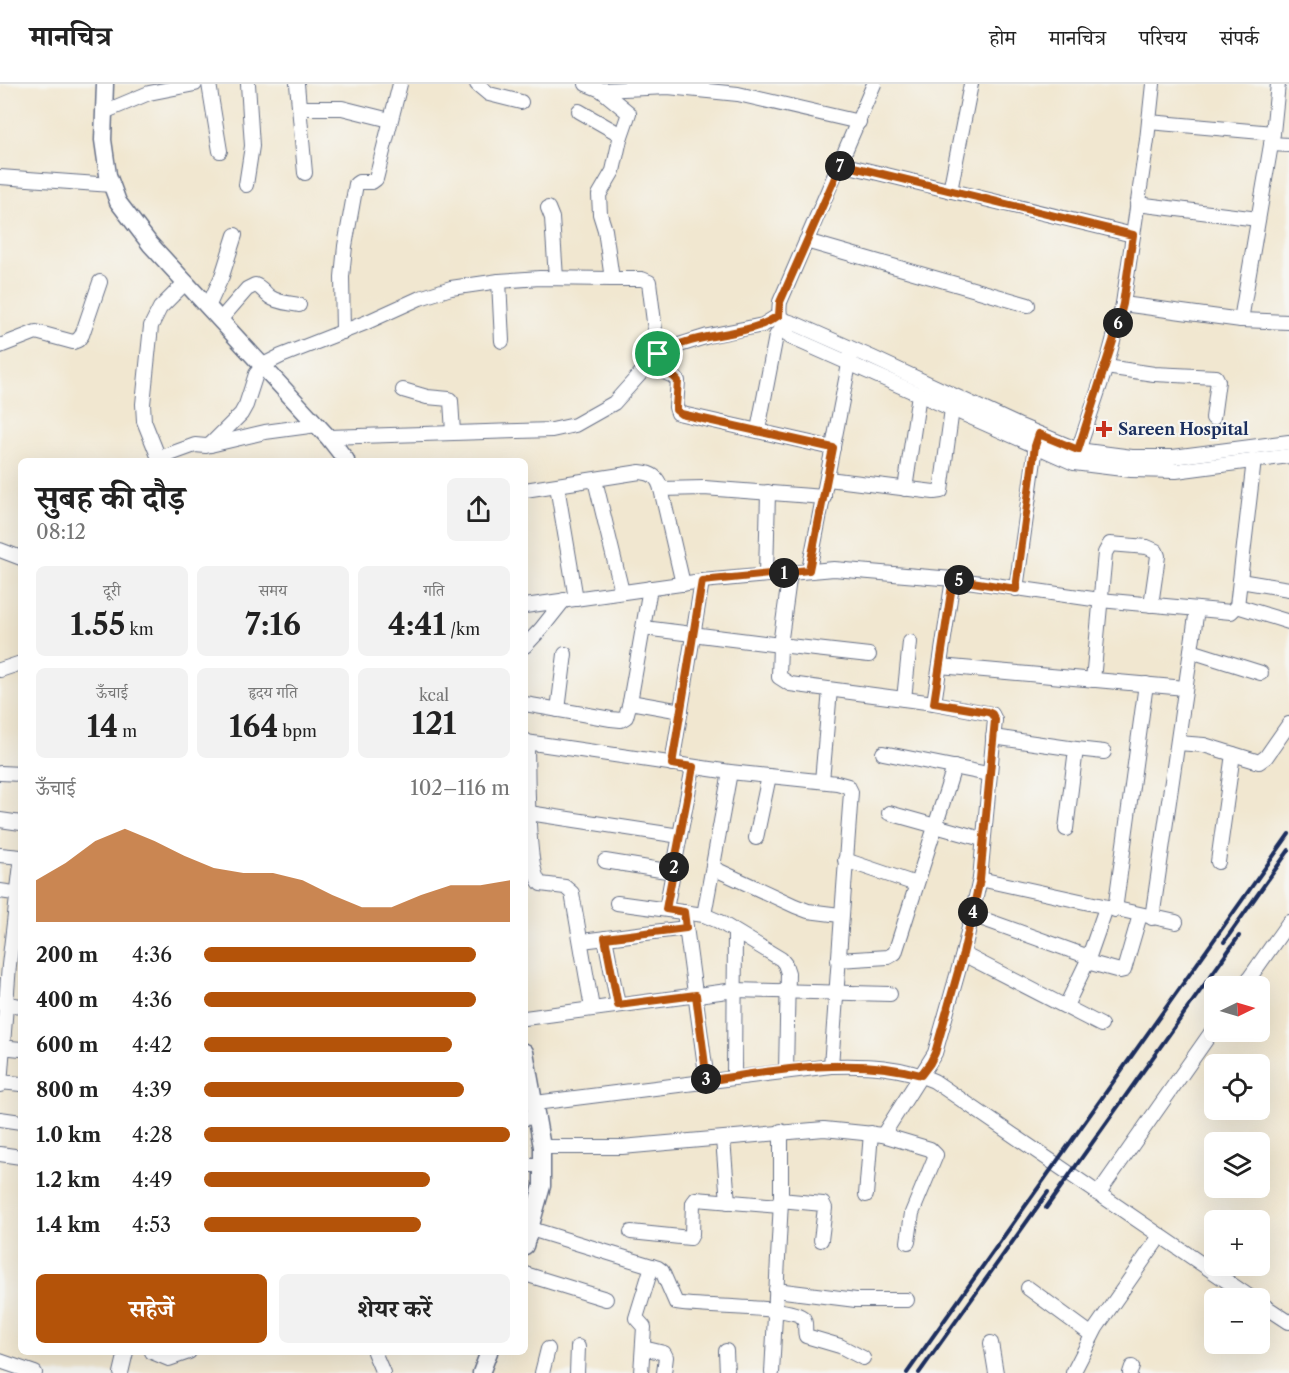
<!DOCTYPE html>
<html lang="hi">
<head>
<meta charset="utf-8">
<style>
	:root { --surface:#fff; --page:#f2f2f2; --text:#222; --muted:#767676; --line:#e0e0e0; --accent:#b45309 }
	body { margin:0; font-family:"Libre Caslon Text","Noto Serif Devanagari",serif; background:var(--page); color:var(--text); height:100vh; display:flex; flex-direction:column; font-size:22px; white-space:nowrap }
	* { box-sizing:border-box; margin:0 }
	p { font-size:20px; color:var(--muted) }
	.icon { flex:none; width:33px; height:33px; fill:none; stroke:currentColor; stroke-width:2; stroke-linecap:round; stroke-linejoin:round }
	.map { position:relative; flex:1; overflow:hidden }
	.sheet { position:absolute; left:18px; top:374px; width:510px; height:897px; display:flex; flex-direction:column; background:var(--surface); border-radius:9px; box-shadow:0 6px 24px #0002 }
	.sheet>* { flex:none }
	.needle { width:39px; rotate:85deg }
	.fabs { position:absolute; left:1204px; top:892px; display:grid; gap:12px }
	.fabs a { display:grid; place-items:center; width:66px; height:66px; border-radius:9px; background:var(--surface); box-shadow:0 6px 24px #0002; font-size:30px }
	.pin { position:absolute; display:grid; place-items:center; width:51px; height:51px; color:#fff; margin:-26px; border:3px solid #fff; border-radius:50%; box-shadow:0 2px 6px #0007 }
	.km { position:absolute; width:30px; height:30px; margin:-15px; border-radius:50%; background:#222; color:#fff; font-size:16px; line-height:30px; text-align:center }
	.round { display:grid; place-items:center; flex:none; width:63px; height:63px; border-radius:9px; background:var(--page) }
	.headline { display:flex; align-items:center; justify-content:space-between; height:102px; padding:0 18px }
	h1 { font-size:33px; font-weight:700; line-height:45px }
	.figures { display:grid; grid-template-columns:repeat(3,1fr); gap:9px; height:102px; padding:6px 18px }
	.figures div { display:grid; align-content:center; border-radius:9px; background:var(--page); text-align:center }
	.figures b { font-size:30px; font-weight:700 }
	.figures small { font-size:16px; font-weight:400 }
	.figures p { font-size:16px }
	.chart { height:168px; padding:12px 18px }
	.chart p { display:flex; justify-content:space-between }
	.chart svg { width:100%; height:108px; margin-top:6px; fill:var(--accent); opacity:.7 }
	.cta { display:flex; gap:12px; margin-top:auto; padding:12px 18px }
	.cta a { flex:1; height:69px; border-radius:9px; background:var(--accent); color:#fff; font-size:24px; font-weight:700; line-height:69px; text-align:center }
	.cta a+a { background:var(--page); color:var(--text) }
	ul { padding:0 18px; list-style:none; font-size:20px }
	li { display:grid; grid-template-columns:96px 72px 1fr; align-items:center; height:45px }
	li i { height:15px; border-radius:8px; background:var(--accent) }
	header { display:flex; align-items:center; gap:36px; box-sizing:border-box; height:84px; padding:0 30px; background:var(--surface); border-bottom:2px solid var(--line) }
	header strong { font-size:28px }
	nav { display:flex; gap:33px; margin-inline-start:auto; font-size:21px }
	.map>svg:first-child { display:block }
</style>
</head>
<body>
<header>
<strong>मानचित्र</strong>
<nav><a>होम</a><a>मानचित्र</a><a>परिचय</a><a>संपर्क</a></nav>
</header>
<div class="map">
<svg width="1289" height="1289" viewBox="0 0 1289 1289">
	<rect width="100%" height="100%" fill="#f6f6f2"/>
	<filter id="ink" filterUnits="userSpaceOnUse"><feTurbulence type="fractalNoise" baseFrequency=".0167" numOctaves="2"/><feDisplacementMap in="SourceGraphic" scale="12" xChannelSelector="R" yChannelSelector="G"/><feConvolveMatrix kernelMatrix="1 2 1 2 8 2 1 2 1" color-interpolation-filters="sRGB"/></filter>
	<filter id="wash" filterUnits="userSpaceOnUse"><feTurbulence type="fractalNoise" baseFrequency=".008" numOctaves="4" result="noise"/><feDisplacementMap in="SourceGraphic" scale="24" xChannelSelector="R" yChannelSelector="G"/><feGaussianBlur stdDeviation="1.35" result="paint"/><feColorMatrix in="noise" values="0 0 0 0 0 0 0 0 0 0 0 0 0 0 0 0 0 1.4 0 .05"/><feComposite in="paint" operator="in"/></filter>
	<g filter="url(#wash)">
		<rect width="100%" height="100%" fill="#f1e7d0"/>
	</g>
	<g filter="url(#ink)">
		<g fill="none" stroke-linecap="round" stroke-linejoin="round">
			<defs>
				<g id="minor">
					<path d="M209,0L220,67"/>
					<path d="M297,0L305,89"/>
					<path d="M477,0L489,10L521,18"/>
					<path d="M586,0L601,6L668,3L738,10L859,38"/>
					<path d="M874,0L780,218C778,231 781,243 790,253L1074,379L1131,386L1176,387L1289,372"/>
					<path d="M601,6L629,29L620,55L613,87L599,111L600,130L605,146L612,195H642L649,198L658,270"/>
					<path d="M300,24H342L390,36"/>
					<path d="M579,27L621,51"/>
					<path d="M104,28L149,9L195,0"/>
					<path d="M1149,38L1273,49"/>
					<path d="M1271,60L1289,61"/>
					<path d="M841,80L1133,151"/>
					<path d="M0,93L112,101"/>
					<path d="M246,101L252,62L248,0"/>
					<path d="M950,107L971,0"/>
					<path d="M1137,120L1258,135"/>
					<path d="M548,124L552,134L556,194"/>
					<path d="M806,157L1028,221"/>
					<path d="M499,197L502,257"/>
					<path d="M186,198L160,224L151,242L143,320L144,337L158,372L162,373L195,361L206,362L265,348L317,341"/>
					<path d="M1123,220L1241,236L1289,238"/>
					<path d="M208,223L222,192L235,151"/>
					<path d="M781,235L796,240L873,274L1020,342L1078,366L1132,373H1173L1289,358"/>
					<path d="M220,236L247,205L255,201C262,203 264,209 270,213C278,219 290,219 299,221"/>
					<path d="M1241,236L1273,49L1278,0"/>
					<path d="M343,248L342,193L345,162L356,100L359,98H372L376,95L400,0"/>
					<path d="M0,262L36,248L73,258L78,256L82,251L100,198"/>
					<path d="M648,281L673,292L678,297L676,323L678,329L833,364"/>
					<path d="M1106,283L1154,290L1216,293L1218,297L1213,334"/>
					<path d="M403,306L427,313L449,315L451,317L453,348"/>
					<path d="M758,346L776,252L785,238"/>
					<path d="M328,353L552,346L575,341L614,319L658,270L673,263L708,252L763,241L779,231"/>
					<path d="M210,361L241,330L246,321L256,290L263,281L281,272L365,239L420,214L451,204L499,197L540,194L612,195"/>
					<path d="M1076,373L1106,283L1123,220L1147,56L1153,0"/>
					<path d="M828,395L934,408L941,407L952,325"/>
					<path d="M595,396L622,508"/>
					<path d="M557,402L576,515"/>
					<path d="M661,405L704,404L824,413"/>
					<path d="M905,405L919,310"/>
					<path d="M525,406L640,388C652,389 658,393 661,405L683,500"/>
					<path d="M0,466L21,474"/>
					<path d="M809,486L851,270"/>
					<path d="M790,488L780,561L869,571"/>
					<path d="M766,491L768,408"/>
					<path d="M1240,497L1289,505"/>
					<path d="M1016,505L1037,355"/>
					<path d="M525,522L702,497L834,485L953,495L1100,516L1231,528L1237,522L1254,376"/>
					<path d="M1237,522L1289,538"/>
					<path d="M525,562L541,545L564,516"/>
					<path d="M1191,567L1261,589"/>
					<path d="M940,582L1185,604"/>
					<path d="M0,586L21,579"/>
					<path d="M1093,596L1105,469L1110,460L1147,463L1156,467L1158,472L1151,521"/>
					<path d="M904,615L910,558"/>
					<path d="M630,618L681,627"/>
					<path d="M934,619L953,495"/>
					<path d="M525,620L611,635L621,636L626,633L630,618L650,504"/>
					<path d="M558,626L565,570"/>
					<path d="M993,653L1076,665L1066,745"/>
					<path d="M525,656L527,665C528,689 526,788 541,800L565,803L572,809L592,924"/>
					<path d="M526,658L730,688L837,699L848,702L851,708L831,982"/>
					<path d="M1178,659L1204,661L1259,678L1266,673L1289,640"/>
					<path d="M1076,665L1104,668"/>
					<path d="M883,669L988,690"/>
					<path d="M672,680L702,497"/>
					<path d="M0,689L21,690"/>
					<path d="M822,697L830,606"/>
					<path d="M529,729L680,752"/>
					<path d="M889,729L982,755"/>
					<path d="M0,736L21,739"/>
					<path d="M756,754L769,692"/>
					<path d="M0,771L21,773"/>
					<path d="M845,776L916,800"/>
					<path d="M605,777L673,788"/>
					<path d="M1218,778L1233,670"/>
					<path d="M713,784L795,822L808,827L840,831"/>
					<path d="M980,795L1176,838"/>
					<path d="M0,807L21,810"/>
					<path d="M617,819L704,831L718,837L781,875L785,880L788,889L786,987"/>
					<path d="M666,825L693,683"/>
					<path d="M1115,826L1146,600"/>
					<path d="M684,828L707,997"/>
					<path d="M704,831L730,688"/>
					<path d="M972,831L1089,873"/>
					<path d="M1152,834L1197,525"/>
					<path d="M605,854L618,921"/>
					<path d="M582,857L686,844"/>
					<path d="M963,870L1101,941"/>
					<path d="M838,876L888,873L895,869L954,683"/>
					<path d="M1087,878L1120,887L1124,886L1140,831"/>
					<path d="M1243,903L1289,838"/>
					<path d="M0,919L21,922"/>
					<path d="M1066,922L1087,878L1106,824"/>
					<path d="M525,934L735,906L890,910"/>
					<path d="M0,963L21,965"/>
					<path d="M734,993L735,848"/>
					<path d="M0,998L21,1000"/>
					<path d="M0,1001L9,881L21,780"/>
					<path d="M535,1019L831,982C867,981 901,982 934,997L1253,1215"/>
					<path d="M525,1034L537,1033"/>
					<path d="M0,1035L21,1038"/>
					<path d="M883,1051L930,1065L936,1071L912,1129L908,1158"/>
					<path d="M723,1055L728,1118"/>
					<path d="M542,1063H622L824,1045L883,1051L935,969L963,870L980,795L995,636L992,630L934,619L790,600L779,593L780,561L644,544"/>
					<path d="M0,1070L21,1073"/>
					<path d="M525,1081H542"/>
					<path d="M1098,1110L1215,943"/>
					<path d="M866,1111L871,1049"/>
					<path d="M780,1116L823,1120L825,1124L821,1156"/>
					<path d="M531,1145L658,1184L662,1187L676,1219C698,1224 792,1221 803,1234C807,1238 804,1246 806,1252L840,1262L863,1274"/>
					<path d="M631,1148L690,1154L692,1150L693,1119L696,1115L780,1122"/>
					<path d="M525,1190L606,1215"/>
					<path d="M1028,1204L1092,1251"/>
					<path d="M776,1206L856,1216H907"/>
					<path d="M1260,1219L1289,1238"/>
					<path d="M991,1259L996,1289"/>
					<path d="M643,1264L664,1269L666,1273L664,1289"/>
					<path d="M726,1267L727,1289"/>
					<path d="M152,1268L169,1275L189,1268"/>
					<path d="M374,1268L383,1289"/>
					<path d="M0,1277L35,1289"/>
					<path d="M121,1289L126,1268"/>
					<path d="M542,1289L548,1265"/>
					<path d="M577,1289L578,1263"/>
					<path d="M641,1289L644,1243L636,1234L652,1182"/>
					<path d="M772,1289L781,1117V1047"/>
					<path d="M1073,1289L1096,1244L1160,1152"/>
					<path d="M1130,1289L1132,1283"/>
				</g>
				<g id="major">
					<path d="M105,0L103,56L108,91L118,118L150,160L328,353L346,376"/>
					<path d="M525,968L542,1063V1102L525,1162"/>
					<path d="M481,1289L489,1268"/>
				</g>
			</defs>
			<use href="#minor" stroke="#666f86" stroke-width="16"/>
			<use href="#major" stroke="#666f86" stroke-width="19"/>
			<use href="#minor" stroke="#fff" stroke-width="14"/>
			<use href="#major" stroke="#fff" stroke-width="16"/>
			<g stroke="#1b2f5e" stroke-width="4">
				<path d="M1224,858L1289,766"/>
				<path d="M1046,1124L1239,852"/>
				<path d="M907,1289L1289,750"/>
				<path d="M919,1289L1048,1108"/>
			</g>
		</g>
	</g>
	<g fill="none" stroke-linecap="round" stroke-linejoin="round" filter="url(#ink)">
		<defs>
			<path id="route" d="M841,80L1133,151L1123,220L1115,251L1078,366L1039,350L1035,362L1016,505L953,495L934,619L988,628L992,630L995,636L980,795L963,870L935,969L930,979L921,991C855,972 774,986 707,997L696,911L618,921L605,854L686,844L684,828L666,825L693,683L672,680L702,497L809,486L833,364L681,330L676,326V323L678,297L673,292L648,281C683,243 743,258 779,231L780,218Z"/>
		</defs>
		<use href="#route" stroke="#fff" stroke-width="12"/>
		<use href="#route" stroke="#b45309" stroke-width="8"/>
	</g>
	<path fill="#c8321e" stroke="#f6f6f2" stroke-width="2" d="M1101 336h6v6h6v6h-6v6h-6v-6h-6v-6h6z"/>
	<g text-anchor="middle" stroke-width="4.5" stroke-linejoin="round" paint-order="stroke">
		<g font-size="16" font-weight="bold" fill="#1b2f5e" stroke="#f6f6f2" text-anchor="start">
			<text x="1118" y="351">Sareen Hospital</text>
		</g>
	</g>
</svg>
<div class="fabs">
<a><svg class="needle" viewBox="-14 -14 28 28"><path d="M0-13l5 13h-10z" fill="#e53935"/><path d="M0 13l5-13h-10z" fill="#767676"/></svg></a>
<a><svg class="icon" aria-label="locate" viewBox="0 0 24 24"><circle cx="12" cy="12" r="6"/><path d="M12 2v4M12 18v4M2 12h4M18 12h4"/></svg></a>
<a><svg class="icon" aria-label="layers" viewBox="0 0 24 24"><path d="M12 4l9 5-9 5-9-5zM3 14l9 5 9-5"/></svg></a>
<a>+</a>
<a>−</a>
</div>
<div class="pin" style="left:658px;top:270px;background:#1e9e55"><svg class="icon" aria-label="arrive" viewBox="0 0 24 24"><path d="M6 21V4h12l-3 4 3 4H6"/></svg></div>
<b class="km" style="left:784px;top:489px">1</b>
<b class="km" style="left:674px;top:783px">2</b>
<b class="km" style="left:706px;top:995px">3</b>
<b class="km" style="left:973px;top:828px">4</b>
<b class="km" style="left:959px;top:496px">5</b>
<b class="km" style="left:1118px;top:239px">6</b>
<b class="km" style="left:840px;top:82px">7</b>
<section class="sheet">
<div class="headline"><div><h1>सुबह की दौड़</h1><p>08:12</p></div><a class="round"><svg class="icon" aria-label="share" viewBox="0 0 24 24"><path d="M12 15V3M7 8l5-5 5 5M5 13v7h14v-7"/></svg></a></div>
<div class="figures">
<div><p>दूरी</p><b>1.55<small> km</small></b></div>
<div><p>समय</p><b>7:16</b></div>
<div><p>गति</p><b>4:41<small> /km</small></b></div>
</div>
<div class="figures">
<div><p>ऊँचाई</p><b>14<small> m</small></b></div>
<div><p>हृदय गति</p><b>164<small> bpm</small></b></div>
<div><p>kcal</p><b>121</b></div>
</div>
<div class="chart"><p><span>ऊँचाई</span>102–116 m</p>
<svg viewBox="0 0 160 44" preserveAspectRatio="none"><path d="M0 44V27L10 20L20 11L30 6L40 11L50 17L60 22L70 24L80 24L90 27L100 33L110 38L120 38L130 33L140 29L150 29L160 27V44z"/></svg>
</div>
<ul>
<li><b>200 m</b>4:36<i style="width:89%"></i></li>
<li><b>400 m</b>4:36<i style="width:89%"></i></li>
<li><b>600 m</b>4:42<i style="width:81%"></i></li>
<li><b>800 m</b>4:39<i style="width:85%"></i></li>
<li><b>1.0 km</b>4:28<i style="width:100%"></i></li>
<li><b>1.2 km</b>4:49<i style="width:74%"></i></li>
<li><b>1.4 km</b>4:53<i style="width:71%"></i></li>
</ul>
<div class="cta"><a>सहेजें</a><a>शेयर करें</a></div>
</section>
</div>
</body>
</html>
